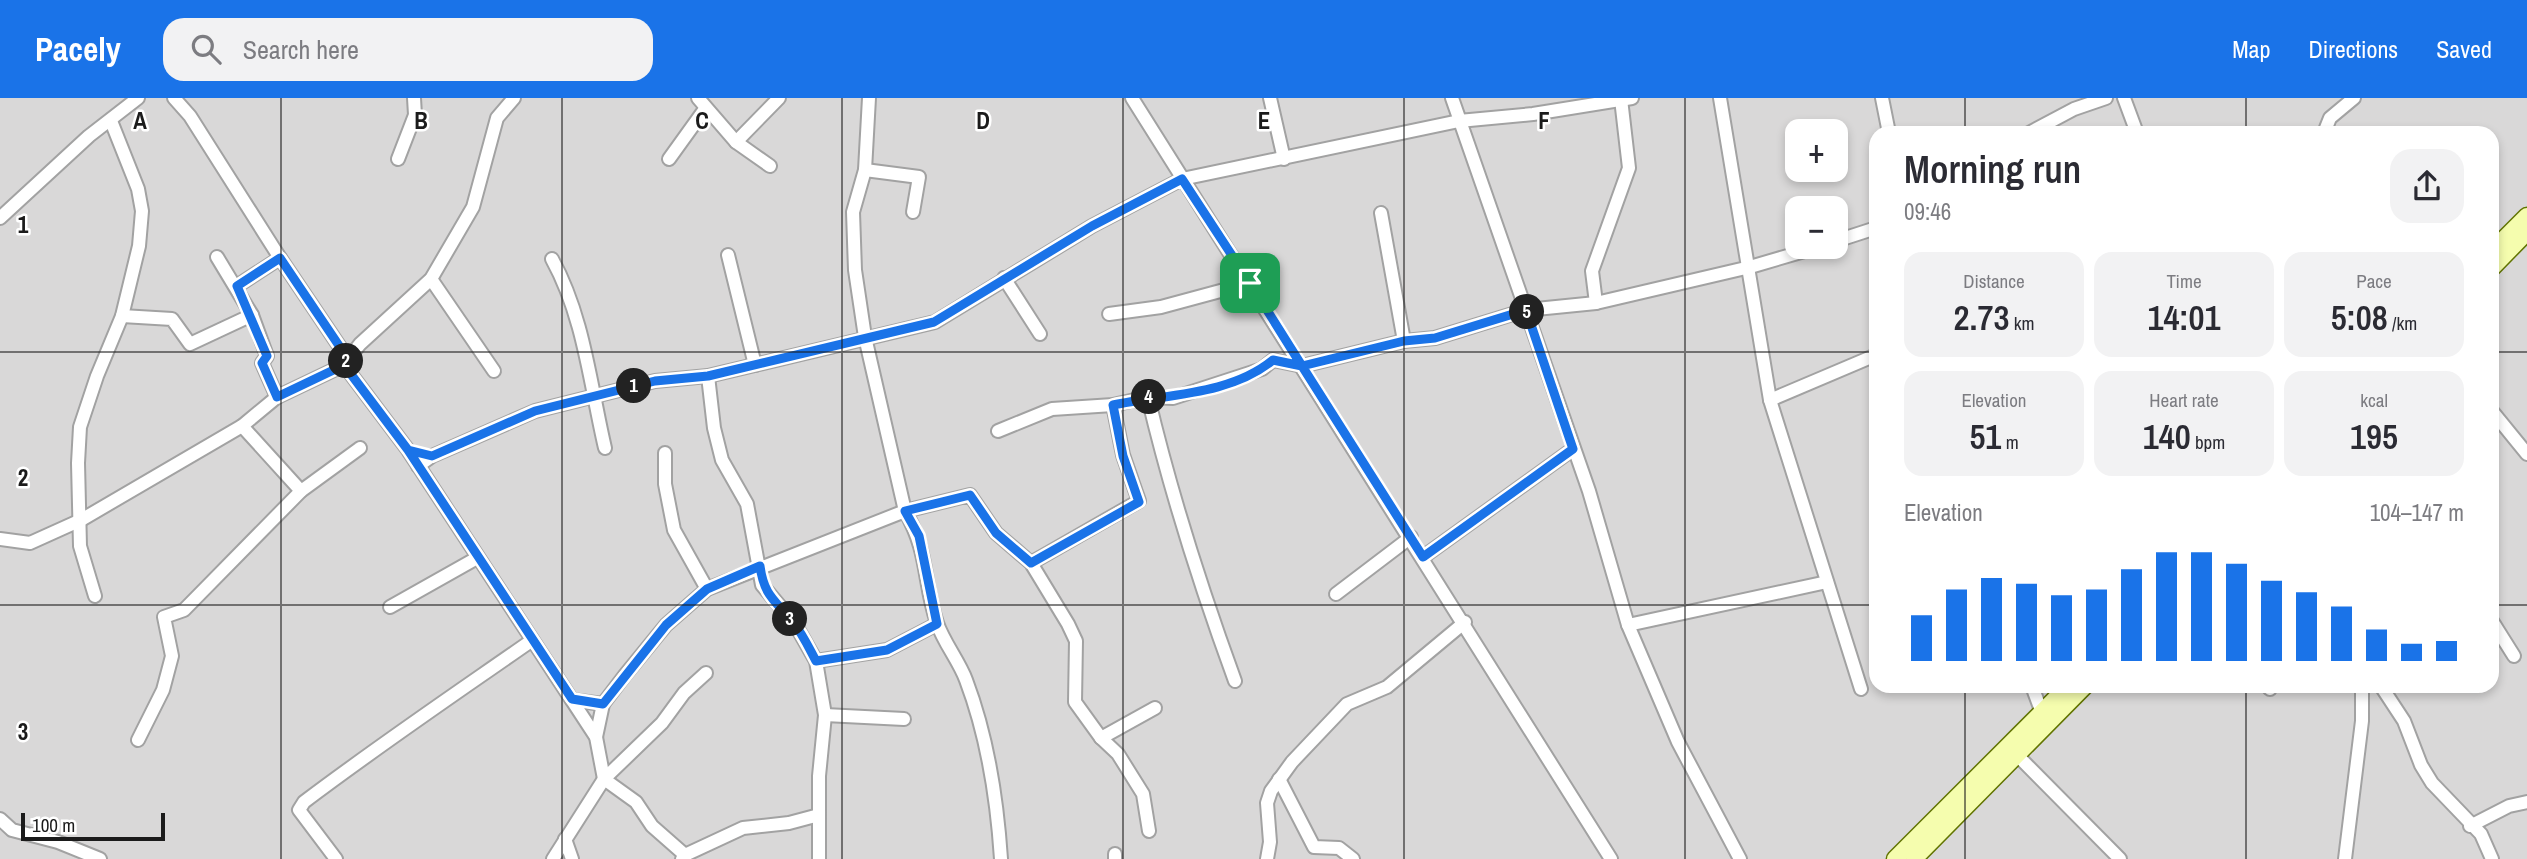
<!DOCTYPE html>
<html lang="en">
<head>
<meta charset="utf-8">
<style>
	:root { --surface:#fff; --page:#f2f2f3; --text:#2b2b33; --muted:#7c7c81; --accent:#1a73e8 }
	body { margin:0; font-family:"Archivo Narrow",sans-serif; background:var(--page); color:var(--text); height:100vh; display:flex; flex-direction:column; font-size:26px; white-space:nowrap }
	* { box-sizing:border-box; margin:0 }
	p { font-size:23px; color:var(--muted) }
	.icon { flex:none; width:38px; height:38px; fill:none; stroke:currentColor; stroke-width:2; stroke-linecap:round; stroke-linejoin:round }
	.map { position:relative; flex:1; overflow:hidden }
	.drawer { position:absolute; left:1869px; top:28px; width:630px; height:567px; display:flex; flex-direction:column; background:var(--surface); border-radius:21px; box-shadow:0 4px 10px #0003 }
	.drawer>* { flex:none }
	.controls { position:absolute; left:1785px; top:21px; display:grid; gap:14px }
	.controls a { display:grid; place-items:center; width:63px; height:63px; border-radius:14px; background:var(--surface); box-shadow:0 4px 10px #0003; font-size:35px }
	.scale { position:absolute; left:21px; bottom:18px; width:144px; box-sizing:border-box; padding-left:7px; border:4px solid #1b1b1b; border-top:0; font-size:19px; line-height:24px; white-space:nowrap; color:#1b1b1b; -webkit-text-stroke:5px #fff; paint-order:stroke }
	.pin { position:absolute; display:grid; place-items:center; width:60px; height:60px; color:#fff; margin:-30px; border-radius:14px; box-shadow:0 4px 10px #0006 }
	.km { position:absolute; width:35px; height:35px; margin:-18px; border-radius:50%; background:#222; color:#fff; font-size:19px; line-height:35px; text-align:center }
	.round { display:grid; place-items:center; flex:none; width:74px; height:74px; border-radius:21px; background:var(--page) }
	.summary { display:flex; align-items:center; justify-content:space-between; height:119px; padding:0 35px }
	h1 { font-size:38px; font-weight:600; line-height:52px }
	.stats { display:grid; grid-template-columns:repeat(3,1fr); gap:10px; height:119px; padding:7px 35px }
	.stats div { display:grid; align-content:center; border-radius:18px; background:var(--page); text-align:center }
	.stats b { font-size:35px; font-weight:600 }
	.stats small { font-size:19px; font-weight:400 }
	.stats p { font-size:19px }
	.chart { height:196px; padding:14px 35px }
	.chart p { display:flex; justify-content:space-between }
	.chart svg { width:100%; height:126px; margin-top:7px; stroke:var(--accent); stroke-width:6 }
	header { display:flex; align-items:center; gap:42px; box-sizing:border-box; height:98px; padding:0 35px; background:var(--accent); color:#fff }
	header strong { font-size:33px }
	nav { display:flex; gap:38px; margin-inline-start:auto; font-size:24px }
	.search { width:490px; height:63px; background:var(--page); display:flex; align-items:center; gap:18px; box-sizing:border-box; padding:0 24px; border-radius:21px; color:var(--muted); font-size:26px }
	.map>svg:first-child { display:block }
</style>
</head>
<body>
<header>
<strong>Pacely</strong>
<div class="search"><svg class="icon" aria-label="search" viewBox="0 0 24 24"><circle cx="10" cy="10" r="6"/><path d="M15 15l6 6"/></svg>Search here</div>
<nav><a>Map</a><a>Directions</a><a>Saved</a></nav>
</header>
<div class="map">
<svg width="2527" height="761" viewBox="0 0 2527 761">
	<rect width="100%" height="100%" fill="#eeeae0"/>
	<path fill="#d9d8d8" fill-rule="evenodd" d="M0,0H2527V761H0ZM1797,33H1836V72H1797ZM1876,35H2492V588H1876ZM1797,110H1836V149H1797Z"/>
	<g fill="none" stroke-linecap="round" stroke-linejoin="round">
		<defs>
			<g id="street">
				<path d="M174,0L190,18L280,160L348,261L344,267L408,352L596,639L604,681L636,704L652,728L685,757L682,761"/>
				<path d="M698,0L736,44L770,68"/>
				<path d="M869,0L865,72L853,114L855,172L865,239L905,413C929,455 923,483 937,525C944,545 959,563 966,582C988,640 997,700 1001,761"/>
				<path d="M1132,0L1611,761"/>
				<path d="M1270,0L1284,61"/>
				<path d="M1452,0L1589,393L1628,527L1678,644L1740,761"/>
				<path d="M1720,0L1770,302L1861,591"/>
				<path d="M1882,0L1889,35"/>
				<path d="M2124,0L2137,35"/>
				<path d="M2029,35L2074,11L2106,0"/>
				<path d="M2324,35L2330,20L2354,0"/>
				<path d="M736,44L779,0"/>
				<path d="M398,61L415,17L414,0"/>
				<path d="M669,61L705,11"/>
				<path d="M865,72L919,79L913,114"/>
				<path d="M1381,115L1404,243"/>
				<path d="M0,120L89,38L138,0"/>
				<path d="M1836,143L1876,130"/>
				<path d="M728,157L755,267"/>
				<path d="M217,159L252,217L267,258L262,265L277,299"/>
				<path d="M552,161C584,219 590,286 605,350"/>
				<path d="M1004,180L1040,236"/>
				<path d="M431,181L494,273"/>
				<path d="M237,188L280,160"/>
				<path d="M1596,205L1592,173L1629,70L1621,1"/>
				<path d="M1109,216L1161,209L1250,185"/>
				<path d="M122,218L172,221L190,246L252,217"/>
				<path d="M348,261L360,246L431,181L473,109L497,20L514,0"/>
				<path d="M708,278L714,330L722,362L747,406L762,487L795,526L816,563L825,617L819,678V761"/>
				<path d="M1148,299C1171,396 1201,490 1235,583"/>
				<path d="M1770,302L1876,257"/>
				<path d="M2492,313L2527,356"/>
				<path d="M998,333L1052,311L1113,307L1148,299L1173,300L1262,271L1273,262L1302,268L1404,243L1435,240L1526,212L1596,205L1750,169L1818,149"/>
				<path d="M665,355V386L674,432L707,491"/>
				<path d="M418,368L432,358L535,313L655,283L708,278L935,224L1092,128L1182,81L1459,23L1533,16L1632,0"/>
				<path d="M301,393L360,350"/>
				<path d="M0,441L30,445L81,422L242,328L277,299L344,267"/>
				<path d="M1423,459L1573,351"/>
				<path d="M1031,465L1139,403L1123,357L1113,307"/>
				<path d="M1336,496L1411,439"/>
				<path d="M95,498L80,448L78,365L80,329L97,278L122,218L139,148L142,113L138,91L111,23"/>
				<path d="M390,509L477,460"/>
				<path d="M2492,523L2514,558"/>
				<path d="M1628,527L1827,484"/>
				<path d="M816,563L887,552L937,526"/>
				<path d="M2032,588L2042,615"/>
				<path d="M2267,588L2270,591"/>
				<path d="M2381,588L2404,623L2421,667L2432,685L2481,736L2492,761"/>
				<path d="M572,602L603,606"/>
				<path d="M825,617L904,621"/>
				<path d="M596,639L603,606L625,577L666,527L707,491L905,413L970,397L996,435L1031,465L1068,526L1076,543L1075,604L1101,640L1118,656L1143,696L1149,733"/>
				<path d="M1101,640L1155,610"/>
				<path d="M138,642L163,592L172,558L164,519L184,512L301,393L242,328"/>
				<path d="M2017,657L2120,761"/>
				<path d="M1279,681L1314,749L1339,750L1353,761"/>
				<path d="M0,721L12,732L58,744L100,761"/>
				<path d="M2470,728L2509,708L2527,704"/>
				<path d="M565,741L572,761"/>
				<path d="M1115,756V761"/>
				<path d="M685,757L743,730L789,725L819,717"/>
				<path d="M336,761L299,712L304,704C378,648 455,596 531,543"/>
				<path d="M553,761L604,681L662,625L684,595L706,575"/>
				<path d="M1267,761L1270,744L1267,705L1271,693L1292,664L1347,606L1387,589L1465,524"/>
				<path d="M2345,761L2362,623V588"/>
			</g>
			<g id="secondary">
				<path d="M2492,153L2527,118"/>
				<path d="M2492,170L2527,134"/>
				<path d="M1895,761L2068,588"/>
				<path d="M1914,761L2085,588"/>
			</g>
		</defs>
		<use href="#street" stroke="#a2a2a2" stroke-width="16"/>
		<use href="#secondary" stroke="#617400" stroke-width="19"/>
		<use href="#street" stroke="#fff" stroke-width="12"/>
		<use href="#secondary" stroke="#f5fdae" stroke-width="16"/>
	</g>
	<g fill="none" stroke-linecap="round" stroke-linejoin="round">
		<defs>
			<path id="route" d="M1250,185L1182,81L1092,128L934,224L708,278L655,283L535,313L432,358L408,352L344,267L277,299L262,265L267,258L237,188L280,160L348,261L344,267L408,352L572,601L603,606L666,527L707,491L760,468C764,498 775,502 793,524C802,535 809,550 816,563L887,552L937,526L919,438L905,413L970,397L996,435L1031,465L1139,404L1123,358L1113,307C1165,296 1229,298 1273,262L1302,268L1423,459L1573,351L1526,212L1435,240L1404,243L1302,268L1250,185"/>
		</defs>
		<use href="#route" stroke="#fff" stroke-width="14"/>
		<use href="#route" stroke="#1a73e8" stroke-width="9"/>
	</g>
	<path fill="none" stroke="#1b1b1b" stroke-width="2" stroke-opacity="0.55" d="M281,0V761M562,0V761M842,0V761M1123,0V761M1404,0V761M1685,0V761M1965,0V35M2246,0V35M0,254H1876M2492,254H2527M0,507H1876M2492,507H2527M1965,588V761M2246,588V761"/>
	<g font-size="23" text-anchor="middle" font-weight="bold" fill="#1b1b1b" stroke="#fff" stroke-width="5" stroke-linejoin="round" paint-order="stroke">
		<text x="140" y="31">A</text>
		<text x="421" y="31">B</text>
		<text x="702" y="31">C</text>
		<text x="983" y="31">D</text>
		<text x="1264" y="31">E</text>
		<text x="1544" y="31">F</text>
		<text x="23" y="135">1</text>
		<text x="23" y="388">2</text>
		<text x="23" y="642">3</text>
	</g>
</svg>
<div class="controls">
<a>+</a>
<a>−</a>
</div>
<div class="scale">100 m</div>
<div class="pin" style="left:1250px;top:185px;background:#1e9e55"><svg class="icon" aria-label="arrive" viewBox="0 0 24 24"><path d="M6 21V4h12l-3 4 3 4H6"/></svg></div>
<b class="km" style="left:634px;top:288px">1</b>
<b class="km" style="left:346px;top:263px">2</b>
<b class="km" style="left:790px;top:521px">3</b>
<b class="km" style="left:1149px;top:299px">4</b>
<b class="km" style="left:1527px;top:214px">5</b>
<section class="drawer">
<div class="summary"><div><h1>Morning run</h1><p>09:46</p></div><a class="round"><svg class="icon" aria-label="share" viewBox="0 0 24 24"><path d="M12 15V3M7 8l5-5 5 5M5 13v7h14v-7"/></svg></a></div>
<div class="stats">
<div><p>Distance</p><b>2.73<small> km</small></b></div>
<div><p>Time</p><b>14:01</b></div>
<div><p>Pace</p><b>5:08<small> /km</small></b></div>
</div>
<div class="stats">
<div><p>Elevation</p><b>51<small> m</small></b></div>
<div><p>Heart rate</p><b>140<small> bpm</small></b></div>
<div><p>kcal</p><b>195</b></div>
</div>
<div class="chart"><p><span>Elevation</span>104–147 m</p>
<svg viewBox="0 0 160 44" preserveAspectRatio="none"><path d="M5 44V28M15 44V19M25 44V15M35 44V17M45 44V21M55 44V19M65 44V12M75 44V6M85 44V6M95 44V10M105 44V16M115 44V20M125 44V25M135 44V33M145 44V38M155 44V37"/></svg>
</div>
</section>
</div>
</body>
</html>
